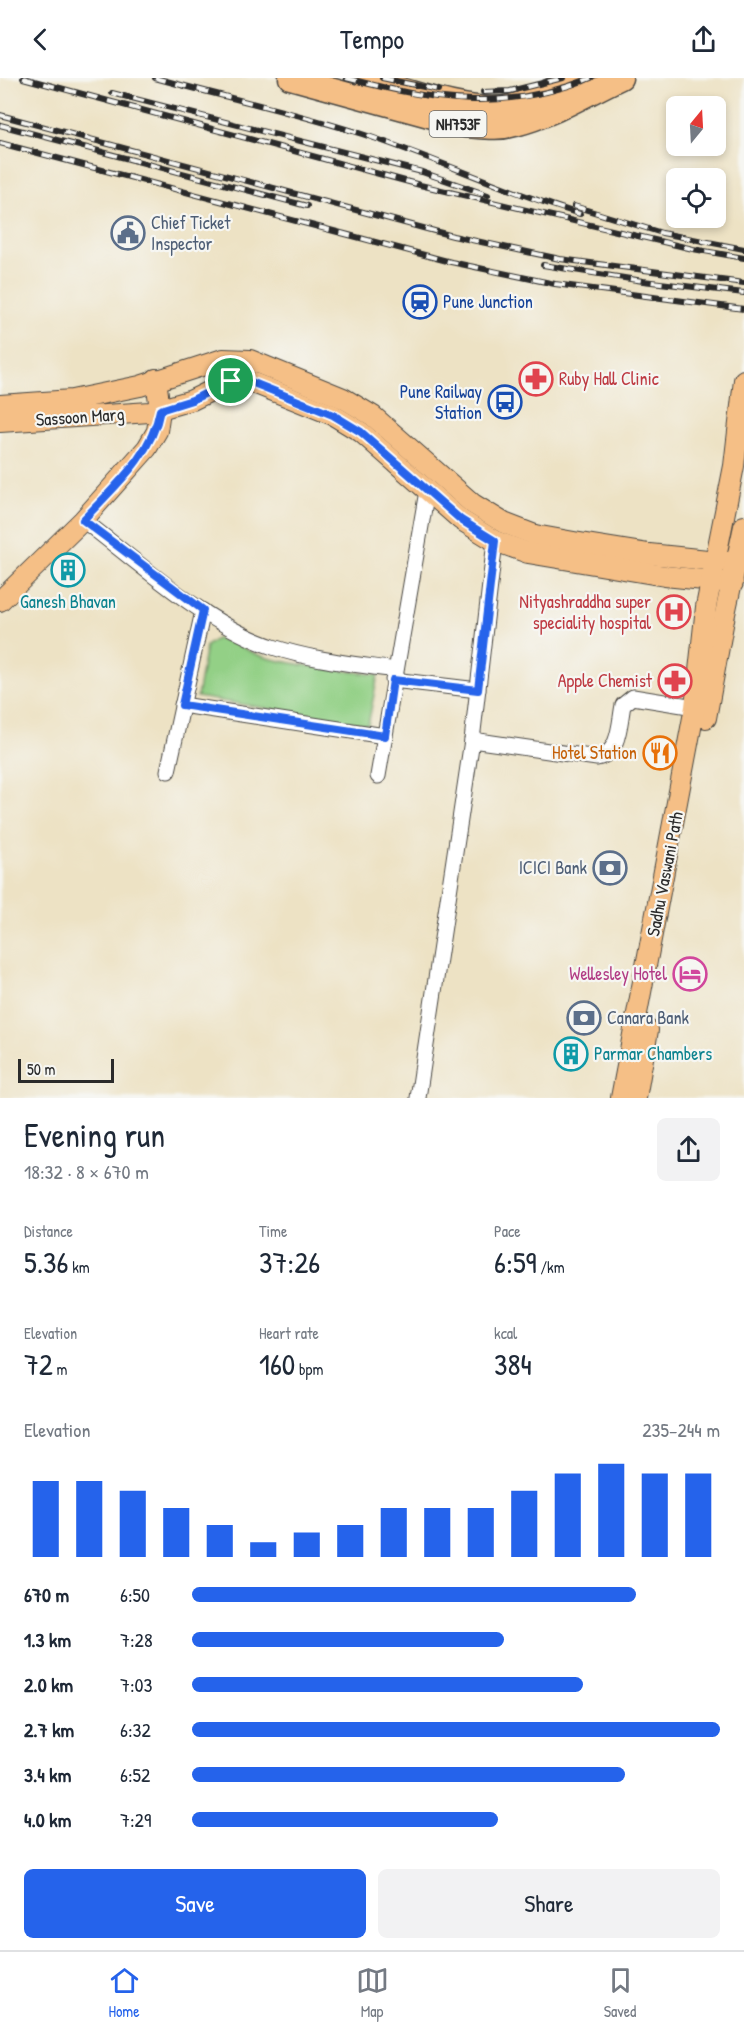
<!DOCTYPE html>
<html lang="en">
<head>
<meta charset="utf-8">
<style>
	:root { --surface:#fff; --page:#f2f2f3; --text:#1f2937; --muted:#747a83; --line:#e0e1e3; --accent:#2563eb }
	body { margin:0; font-family:"Patrick Hand",sans-serif; background:var(--page); color:var(--text); height:100vh; display:flex; flex-direction:column; font-size:22px; white-space:nowrap }
	* { box-sizing:border-box; margin:0 }
	p { font-size:20px; color:var(--muted) }
	.icon { flex:none; width:33px; height:33px; fill:none; stroke:currentColor; stroke-width:2; stroke-linecap:round; stroke-linejoin:round }
	.map { position:relative; height:1020px; overflow:hidden }
	.sheet { display:flex; flex-direction:column; background:var(--surface); flex:1 }
	.sheet>* { flex:none }
	.needle { width:39px; rotate:18deg }
	.tools { position:absolute; left:666px; top:18px; display:grid; gap:12px }
	.tools a { display:grid; place-items:center; width:60px; height:60px; border-radius:9px; background:var(--surface); box-shadow:0 3px 9px #0003; font-size:30px }
	.scale { position:absolute; left:18px; bottom:15px; width:96px; box-sizing:border-box; padding-left:6px; border:3px solid #2b2b2b; border-top:0; font-size:16px; line-height:21px; white-space:nowrap; color:#2b2b2b; -webkit-text-stroke:4px #f6f6f2; paint-order:stroke }
	.pin { position:absolute; display:grid; place-items:center; width:51px; height:51px; color:#fff; margin:-26px; border:3px solid #fff; border-radius:50%; box-shadow:0 2px 6px #0007 }
	.round { display:grid; place-items:center; flex:none; width:63px; height:63px; border-radius:9px; background:var(--page) }
	.head { display:flex; align-items:center; justify-content:space-between; height:102px; padding:0 24px }
	h1 { font-size:33px; font-weight:600; line-height:45px }
	.metrics { display:grid; grid-template-columns:repeat(3,1fr); gap:9px; height:102px; padding:6px 24px }
	.metrics div { display:grid; align-content:center }
	.metrics b { font-size:30px; font-weight:600 }
	.metrics small { font-size:16px; font-weight:400 }
	.metrics p { font-size:16px }
	.chart { height:168px; padding:12px 24px }
	.chart p { display:flex; justify-content:space-between }
	.chart svg { width:100%; height:108px; margin-top:6px; stroke:var(--accent); stroke-width:6 }
	.action { display:flex; gap:12px; margin-top:auto; padding:12px 24px }
	.action a { flex:1; height:69px; border-radius:9px; background:var(--accent); color:#fff; font-size:24px; font-weight:600; line-height:69px; text-align:center }
	.action a+a { background:var(--page); color:var(--text) }
	ul { padding:0 24px; list-style:none; font-size:20px }
	li { display:grid; grid-template-columns:96px 72px 1fr; align-items:center; height:45px }
	li i { height:15px; border-radius:8px; background:var(--accent) }
	header { display:flex; justify-content:space-between; align-items:center; height:78px; padding:0 24px; background:var(--surface); font-size:27px; font-weight:600 }
	.dock { display:flex; justify-content:space-around; align-items:center; height:84px; border-top:2px solid var(--line); background:var(--surface); font-size:16px; color:var(--muted) }
	.dock a { display:grid; justify-items:center; gap:3px }
	.dock .active { color:var(--accent) }
	.map>svg:first-child { display:block }
</style>
</head>
<body>
<header><svg class="icon" aria-label="back" viewBox="0 0 24 24"><path d="M15 5l-7 7 7 7"/></svg>Tempo<svg class="icon" aria-label="share" viewBox="0 0 24 24"><path d="M12 15V3M7 8l5-5 5 5M5 13v7h14v-7"/></svg></header>
<div class="map">
<svg width="744" height="1020" viewBox="0 0 744 1020">
	<rect width="100%" height="100%" fill="#f6f6f2"/>
	<filter id="ink" filterUnits="userSpaceOnUse"><feTurbulence type="fractalNoise" baseFrequency=".0167" numOctaves="2"/><feDisplacementMap in="SourceGraphic" scale="12" xChannelSelector="R" yChannelSelector="G"/><feConvolveMatrix kernelMatrix="1 2 1 2 8 2 1 2 1" color-interpolation-filters="sRGB"/></filter>
	<filter id="wash" filterUnits="userSpaceOnUse"><feTurbulence type="fractalNoise" baseFrequency=".008" numOctaves="4" result="noise"/><feDisplacementMap in="SourceGraphic" scale="24" xChannelSelector="R" yChannelSelector="G"/><feGaussianBlur stdDeviation="1.35" result="paint"/><feColorMatrix in="noise" values="0 0 0 0 0 0 0 0 0 0 0 0 0 0 0 0 0 1.4 0 .05"/><feComposite in="paint" operator="in"/></filter>
	<g filter="url(#wash)">
		<rect width="100%" height="100%" fill="#ede2c4"/>
		<path fill="#93d086" stroke="#5f7e58" stroke-width="1.5" d="M216,561C235,562 249,576 268,580C303,589 341,592 378,597L368,647L197,619L206,568Z"/>
	</g>
	<g filter="url(#ink)">
		<g fill="none" stroke-linecap="round" stroke-linejoin="round">
			<defs>
				<g id="minor">
					<path d="M83,442C138,484 208,548 273,569C312,582 354,586 395,592"/>
					<path d="M393,602L478,612"/>
					<path d="M182,627L385,658"/>
					<path d="M472,662L597,680C620,675 619,647 623,627L633,619L695,629"/>
					<path d="M168,693L203,533"/>
					<path d="M378,698L427,413"/>
					<path d="M418,1020L472,662L495,463"/>
				</g>
				<g id="major">
					<path d="M0,327L72,322L140,308L223,281L250,282L343,320L373,338L473,426L504,445L535,457L574,464L649,476L737,485"/>
					<path d="M0,344L150,334L192,322L231,303L251,304L333,337L361,354L461,442L495,463L528,475L665,498L733,505"/>
					<path d="M0,523L83,442L147,370L157,353L160,332L156,301"/>
					<path d="M706,640L725,536L744,448"/>
					<path d="M621,1020L695,629L706,529L734,388L744,302"/>
					<path d="M636,1020L648,952"/>
				</g>
				<g id="highway">
					<path d="M290,0L465,48C482,49 498,52 515,47C552,38 587,16 621,0"/>
					<path d="M365,0C403,11 473,37 510,28C532,23 554,10 574,0"/>
				</g>
			</defs>
			<use href="#minor" stroke="#484642" stroke-width="17"/>
			<use href="#major" stroke="#484642" stroke-width="22"/>
			<use href="#highway" stroke="#484642" stroke-width="25"/>
			<use href="#minor" stroke="#fff" stroke-width="15"/>
			<use href="#major" stroke="#f5bf86" stroke-width="20"/>
			<use href="#highway" stroke="#f5bf86" stroke-width="22"/>
			<defs>
				<g id="rail">
					<path d="M23,0L420,107L693,171L744,180"/>
					<path d="M155,0C224,19 294,34 362,56C436,80 506,114 580,136"/>
					<path d="M346,0C433,23 503,35 591,0"/>
					<path d="M382,0L438,12"/>
					<path d="M483,14L510,13L563,0"/>
					<path d="M112,15L422,94L488,117"/>
					<path d="M0,37L453,158L560,181L744,205"/>
					<path d="M0,47L307,128"/>
					<path d="M0,65L451,184L555,206L744,231"/>
					<path d="M574,128L662,155L744,171"/>
					<path d="M543,187L643,203L744,215"/>
				</g>
			</defs>
			<use href="#rail" stroke="#2b2b2b" stroke-width="6"/>
			<use href="#rail" stroke="#f6f6f2" stroke-width="4" stroke-dasharray="11" stroke-linecap="butt"/>
		</g>
	</g>
	<g fill="none" stroke-linecap="round" stroke-linejoin="round" filter="url(#ink)">
		<defs>
			<path id="route" d="M231,303L251,304L333,337L361,354L461,442L495,463L478,612L393,602L385,658L182,627L203,532L83,442C114,409 152,377 160,332L192,322Z"/>
		</defs>
		<use href="#route" stroke="#fff" stroke-width="12"/>
		<use href="#route" stroke="#2563eb" stroke-width="8"/>
	</g>
	<defs>
		<symbol id="civic-ring" viewBox="-11 -11 22 22"><circle r="9.5" fill="#f6f6f2" stroke="#5c6f8a" stroke-width="1.5"/><path d="M-.6-6.5H3V-4.5H.6V-3L4-1V1h2V6H-6V1h2V-1L-.6-3ZM-1.2 2.5V6h2.4V2.5Z" fill="#5c6f8a"/></symbol>
		<symbol id="station-ring" viewBox="-11 -11 22 22"><circle r="9.5" fill="#f6f6f2" stroke="#1a4fb4" stroke-width="1.5"/><path d="M-3-6H3Q5-6 5-4V2Q5 4 3 4L4.5 6H3L1.5 4h-3L-3 6H-4.5L-3 4Q-5 4-5 2V-4Q-5-6-3-6ZM-3.5-4v3h7v-3ZM-3.5 1v1.5H-2V1ZM2 1v1.5H3.5V1Z" fill="#1a4fb4"/></symbol>
		<symbol id="pharmacy-ring" viewBox="-11 -11 22 22"><circle r="9.5" fill="#f6f6f2" stroke="#e0444e" stroke-width="1.5"/><path d="M-2-6h4v4h4v4h-4v4h-4v-4h-4v-4h4Z" fill="#e0444e"/></symbol>
		<symbol id="bus-ring" viewBox="-11 -11 22 22"><circle r="9.5" fill="#f6f6f2" stroke="#1a4fb4" stroke-width="1.5"/><path d="M-5-6H5V4H4V6H2V4H-2V6H-4V4H-5ZM-3.5-4V0h7V-4ZM-3.5 1.2v1.5H-2V1.2ZM2 1.2v1.5H3.5V1.2Z" fill="#1a4fb4"/></symbol>
		<symbol id="building-ring" viewBox="-11 -11 22 22"><circle r="9.5" fill="#f6f6f2" stroke="#0f9aa8" stroke-width="1.5"/><path d="M-4-6H4V6H1V3H-1V6H-4ZM-2.5-4.3h1.7v1.8h-1.7ZM.8-4.3h1.7v1.8H.8ZM-2.5-1h1.7V.8h-1.7ZM.8-1h1.7V.8H.8Z" fill="#0f9aa8"/></symbol>
		<symbol id="hospital-ring" viewBox="-11 -11 22 22"><circle r="9.5" fill="#f6f6f2" stroke="#e0444e" stroke-width="1.5"/><path d="M-5-5h3v3.5h4V-5h3V5h-3V1.5h-4V5h-3Z" fill="#e0444e"/></symbol>
		<symbol id="restaurant-ring" viewBox="-11 -11 22 22"><circle r="9.5" fill="#f6f6f2" stroke="#e8710a" stroke-width="1.5"/><path d="M-5-6h1v4h1v-4h1v4h1v-4h1v5L-1.5 .5V6h-2V.5L-5-1ZM5-6V6H3V1.5H1.5Q1.5-4 5-6Z" fill="#e8710a"/></symbol>
		<symbol id="bank-ring" viewBox="-11 -11 22 22"><circle r="9.5" fill="#f6f6f2" stroke="#5c6f8a" stroke-width="1.5"/><path d="M-6-4H6V4H-6ZM0-2.3a2.3 2.3 0 1 0 0 4.6a2.3 2.3 0 1 0 0-4.6Z" fill="#5c6f8a"/></symbol>
		<symbol id="hotel-ring" viewBox="-11 -11 22 22"><circle r="9.5" fill="#f6f6f2" stroke="#d1479c" stroke-width="1.5"/><path d="M-6-4.5h1.5V1H6V5H4.5V3h-9V5H-6ZM-4 0a1.8 1.8 0 1 1 3.6 0ZM.5 0V-2.5h3Q6-2.5 6 0Z" fill="#d1479c"/></symbol>
	</defs>
	<g fill-rule="evenodd">
		<use href="#civic-ring" x="109" y="136" width="38" height="38"/>
		<use href="#station-ring" x="401" y="205" width="38" height="38"/>
		<use href="#pharmacy-ring" x="517" y="282" width="38" height="38"/>
		<use href="#bus-ring" x="486" y="305" width="38" height="38"/>
		<use href="#building-ring" x="49" y="473" width="38" height="38"/>
		<use href="#hospital-ring" x="655" y="515" width="38" height="38"/>
		<use href="#pharmacy-ring" x="656" y="584" width="38" height="38"/>
		<use href="#restaurant-ring" x="641" y="656" width="38" height="38"/>
		<use href="#bank-ring" x="591" y="771" width="38" height="38"/>
		<use href="#hotel-ring" x="671" y="877" width="38" height="38"/>
		<use href="#bank-ring" x="565" y="921" width="38" height="38"/>
		<use href="#building-ring" x="552" y="957" width="38" height="38"/>
	</g>
	<g text-anchor="middle" stroke-width="4.5" stroke-linejoin="round" paint-order="stroke">
		<rect fill="#f6f6f2" stroke="#686867" stroke-width="1.5" x="429.5" y="33" width="57" height="26" rx="4.5"/>
		<g font-size="16" font-weight="bold" fill="#2b2b2b">
			<text x="458" y="52">NH753F</text>
		</g>
		<g font-size="18" fill="#4e5e75" stroke="#f6f6f2" text-anchor="start">
			<text x="151" y="151">Chief Ticket<tspan x="151" dy="21">Inspector</tspan></text>
			<text x="587" y="796" text-anchor="end">ICICI Bank</text>
			<text x="607" y="946">Canara Bank</text>
		</g>
		<g font-size="18" fill="#164399" stroke="#f6f6f2" text-anchor="start">
			<text x="443" y="230">Pune Junction</text>
			<text x="482" y="320" text-anchor="end">Pune Railway<tspan x="482" dy="21">Station</tspan></text>
		</g>
		<g font-size="18" fill="#be3a42" stroke="#f6f6f2" text-anchor="end">
			<text x="559" y="307" text-anchor="start">Ruby Hall Clinic</text>
			<text x="651" y="530">Nityashraddha super<tspan x="651" dy="21">speciality hospital</tspan></text>
			<text x="652" y="609">Apple Chemist</text>
		</g>
		<g font-size="18" fill="#2b2b2b" stroke="#f6f6f2">
			<text transform="translate(80 339) rotate(-4)" y="6">Sassoon Marg</text>
			<text transform="translate(665 796) rotate(-79)" y="6">Sadhu Vaswani Path</text>
		</g>
		<g font-size="18" fill="#0d838f" stroke="#f6f6f2">
			<text x="68" y="530">Ganesh Bhavan</text>
			<text x="594" y="982" text-anchor="start">Parmar Chambers</text>
		</g>
		<g font-size="18" fill="#c56008" stroke="#f6f6f2" text-anchor="end">
			<text x="637" y="681">Hotel Station</text>
		</g>
		<g font-size="18" fill="#b23c85" stroke="#f6f6f2" text-anchor="end">
			<text x="667" y="902">Wellesley Hotel</text>
		</g>
	</g>
</svg>
<div class="tools">
<a><svg class="needle" viewBox="-14 -14 28 28"><path d="M0-13l5 13h-10z" fill="#e53935"/><path d="M0 13l5-13h-10z" fill="#747a83"/></svg></a>
<a><svg class="icon" aria-label="locate" viewBox="0 0 24 24"><circle cx="12" cy="12" r="6"/><path d="M12 2v4M12 18v4M2 12h4M18 12h4"/></svg></a>
</div>
<div class="scale">50 m</div>
<div class="pin" style="left:231px;top:303px;background:#1e9e55"><svg class="icon" aria-label="arrive" viewBox="0 0 24 24"><path d="M6 21V4h12l-3 4 3 4H6"/></svg></div>
</div>
<section class="sheet">
<div class="head"><div><h1>Evening run</h1><p>18:32 · 8 × 670 m</p></div><a class="round"><svg class="icon" aria-label="share" viewBox="0 0 24 24"><path d="M12 15V3M7 8l5-5 5 5M5 13v7h14v-7"/></svg></a></div>
<div class="metrics">
<div><p>Distance</p><b>5.36<small> km</small></b></div>
<div><p>Time</p><b>37:26</b></div>
<div><p>Pace</p><b>6:59<small> /km</small></b></div>
</div>
<div class="metrics">
<div><p>Elevation</p><b>72<small> m</small></b></div>
<div><p>Heart rate</p><b>160<small> bpm</small></b></div>
<div><p>kcal</p><b>384</b></div>
</div>
<div class="chart"><p><span>Elevation</span>235–244 m</p>
<svg viewBox="0 0 160 44" preserveAspectRatio="none"><path d="M5 44V13M15 44V13M25 44V17M35 44V24M45 44V31M55 44V38M65 44V34M75 44V31M85 44V24M95 44V24M105 44V24M115 44V17M125 44V10M135 44V6M145 44V10M155 44V10"/></svg>
</div>
<ul>
<li><b>670 m</b>6:50<i style="width:84%"></i></li>
<li><b>1.3 km</b>7:28<i style="width:59%"></i></li>
<li><b>2.0 km</b>7:03<i style="width:74%"></i></li>
<li><b>2.7 km</b>6:32<i style="width:100%"></i></li>
<li><b>3.4 km</b>6:52<i style="width:82%"></i></li>
<li><b>4.0 km</b>7:29<i style="width:58%"></i></li>
</ul>
<div class="action"><a>Save</a><a>Share</a></div>
</section>
<nav class="dock">
<a class="active"><svg class="icon" aria-label="home" viewBox="0 0 24 24"><path d="M3 11l9-7 9 7M6 9v11h12V9"/></svg>Home</a>
<a><svg class="icon" aria-label="map" viewBox="0 0 24 24"><path d="M3 6l6-2 6 2 6-2v14l-6 2-6-2-6 2zM9 4v14M15 6v14"/></svg>Map</a>
<a><svg class="icon" aria-label="saved" viewBox="0 0 24 24"><path d="M7 4h10v16l-5-4-5 4z"/></svg>Saved</a>
</nav>
</body>
</html>
